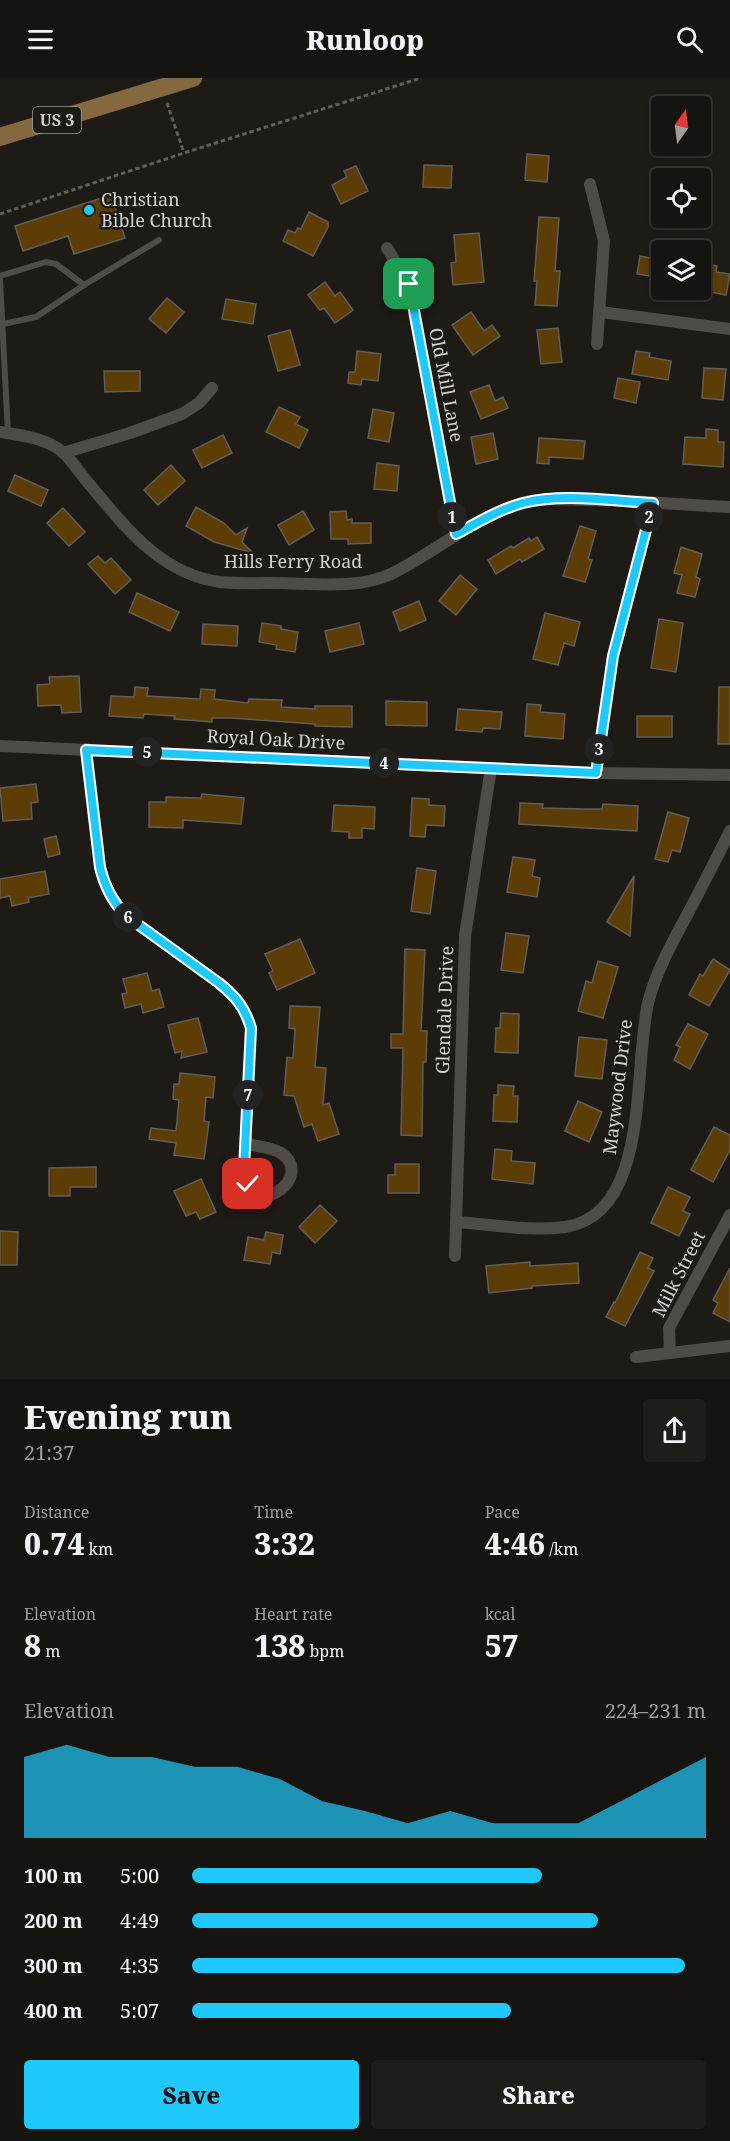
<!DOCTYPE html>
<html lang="en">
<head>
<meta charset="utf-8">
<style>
	:root { --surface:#161411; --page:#1f1d1a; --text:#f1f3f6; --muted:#9e9e9f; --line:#353331; --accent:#20c9fd }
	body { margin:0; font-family:"Noto Serif",serif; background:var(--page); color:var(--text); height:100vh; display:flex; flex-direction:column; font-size:22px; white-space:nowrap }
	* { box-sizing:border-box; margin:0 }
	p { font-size:20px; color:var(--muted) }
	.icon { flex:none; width:33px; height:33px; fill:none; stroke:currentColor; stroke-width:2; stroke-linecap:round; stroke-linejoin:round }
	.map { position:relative; height:1301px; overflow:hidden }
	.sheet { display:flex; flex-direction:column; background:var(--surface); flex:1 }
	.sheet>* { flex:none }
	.needle { width:39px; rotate:14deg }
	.tools { position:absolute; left:651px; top:18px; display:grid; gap:12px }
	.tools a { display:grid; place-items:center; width:60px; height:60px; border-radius:6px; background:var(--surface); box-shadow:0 3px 9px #0003,0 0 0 2px var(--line); font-size:30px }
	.pin { position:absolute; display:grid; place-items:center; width:51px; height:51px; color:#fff; margin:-26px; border-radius:12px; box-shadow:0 3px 9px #0006 }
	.km { position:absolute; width:30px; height:30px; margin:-15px; border-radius:50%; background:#222; color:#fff; font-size:16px; line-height:30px; text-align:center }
	.round { display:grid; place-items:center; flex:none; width:63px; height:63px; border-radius:6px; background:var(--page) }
	.headline { display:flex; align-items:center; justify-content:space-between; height:102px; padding:0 24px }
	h1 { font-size:33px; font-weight:800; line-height:45px }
	.figures { display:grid; grid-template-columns:repeat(3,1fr); gap:9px; height:102px; padding:6px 24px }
	.figures div { display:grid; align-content:center }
	.figures b { font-size:30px; font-weight:800 }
	.figures small { font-size:16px; font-weight:400 }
	.figures p { font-size:16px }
	.chart { height:168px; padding:12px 24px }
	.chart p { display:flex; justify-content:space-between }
	.chart svg { width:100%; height:108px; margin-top:6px; fill:var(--accent); opacity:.7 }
	.button { display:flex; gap:12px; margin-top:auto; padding:12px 24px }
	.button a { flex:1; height:69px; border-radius:6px; background:var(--accent); color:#111; font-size:24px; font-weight:800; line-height:69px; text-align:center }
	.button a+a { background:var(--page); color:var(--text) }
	ul { padding:0 24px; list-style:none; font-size:20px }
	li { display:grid; grid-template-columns:96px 72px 1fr; align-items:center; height:45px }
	li i { height:15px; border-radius:8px; background:var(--accent) }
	header { display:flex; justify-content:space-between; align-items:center; height:78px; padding:0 24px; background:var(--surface); font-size:27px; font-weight:800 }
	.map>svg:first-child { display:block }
</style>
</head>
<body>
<header><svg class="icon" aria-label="menu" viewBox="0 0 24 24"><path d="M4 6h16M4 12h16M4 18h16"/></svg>Runloop<svg class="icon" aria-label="search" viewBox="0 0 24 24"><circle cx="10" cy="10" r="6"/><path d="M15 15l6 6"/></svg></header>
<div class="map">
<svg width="730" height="1301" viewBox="0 0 730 1301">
	<rect width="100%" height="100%" fill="#1e1b17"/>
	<g fill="#5c3d05" stroke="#615d58" stroke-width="1.5">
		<path d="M527,76L549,78L547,104L525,102Z"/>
		<path d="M424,87L452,88L451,110L423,109Z"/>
		<path d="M356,88L368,113L341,126L332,107L347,99L344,93Z"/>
		<path d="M111,117L125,160L74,176L68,158L23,173L15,148Z"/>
		<path d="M309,134L328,144V149L313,178L283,163L288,152L295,155L298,150L301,151Z"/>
		<path d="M539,139L559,140L555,193H560L557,228L535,227L537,203H534Z"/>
		<path d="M479,155L484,204L453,207L451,185L456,184L454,157Z"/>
		<path d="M640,178L662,182V200L637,196Z"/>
		<path d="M703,186L717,188L716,194L730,196L726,217L700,212V192Z"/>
		<path d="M325,204L335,218L340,214L353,232L335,245L324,230L320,232L308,217Z"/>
		<path d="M167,220L184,234L166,255L149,241Z"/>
		<path d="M226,221L256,226L253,246L222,241Z"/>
		<path d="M471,234L484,253L492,247L500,258L473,277L452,247Z"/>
		<path d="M558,250L562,284L541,286L537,252Z"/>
		<path d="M290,252L300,287L278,293L268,258Z"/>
		<path d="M357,273L381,276L378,303L362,301L361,307L348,305L349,294H355Z"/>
		<path d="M636,273L650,275L649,279L671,283L668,302L632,296Z"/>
		<path d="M704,290L726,291L723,322L702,320Z"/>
		<path d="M104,293H140V313L105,314Z"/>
		<path d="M618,300L640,304L636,325L614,320Z"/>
		<path d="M489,307L495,323L503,319L508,330L481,341L470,314Z"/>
		<path d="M279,329L300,339L296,346L308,352L299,370L266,354Z"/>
		<path d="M373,331L394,335L389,364L368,360Z"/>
		<path d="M706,351L718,352V364H724L723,389L683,386L685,359L706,360Z"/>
		<path d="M493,355L498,381L476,386L471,359Z"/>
		<path d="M223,357L232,375L202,390L193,372Z"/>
		<path d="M539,360L585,363L583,381L549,379V386L537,385Z"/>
		<path d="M377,385L399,388L397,413L374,411Z"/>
		<path d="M171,387L185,403L158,427L144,412Z"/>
		<path d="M15,397L48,412L41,428L8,413Z"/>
		<path d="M196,429L224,445L236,457L247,450L242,464L253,475L214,464L186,448Z"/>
		<path d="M63,430L85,454L69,468L47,445Z"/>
		<path d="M303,433L314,452L289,467L278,447Z"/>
		<path d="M346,433L347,442L352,441V445H371V465L348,466V461H331L330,434Z"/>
		<path d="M580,448L596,453L588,481L592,482L585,504L563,498Z"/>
		<path d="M537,459L544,471L522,484L520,481L496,496L488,482L511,468L513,470L529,460L531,463Z"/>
		<path d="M681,469L702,476L696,499L700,501L695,519L677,515L682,497L674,495Z"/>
		<path d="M98,478L105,485L111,480L131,502L115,516L88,486Z"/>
		<path d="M460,497L477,511L456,537L439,523Z"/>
		<path d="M137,515L179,534L170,553L129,534Z"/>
		<path d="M419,523L426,542L400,553L393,534Z"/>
		<path d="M545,535L580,544L574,568L564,565L558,587L533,581Z"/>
		<path d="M659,541L683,545L676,594L651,590Z"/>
		<path d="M262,545L281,548V551L298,554L295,574L276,571L277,567L259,564Z"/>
		<path d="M359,545L364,566L330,574L325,553Z"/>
		<path d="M203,546L238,548L237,568L202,566Z"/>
		<path d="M79,598L81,634L62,635L61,627L38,628L37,607L50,606L49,599Z"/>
		<path d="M135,609L148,610L147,618L200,621L201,611L215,612L214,621L248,625L249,621L282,622L281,629L315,631V628H352V649L315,648V646L231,640H212V644L174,641L175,638L144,636L143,640L109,638L111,618L134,619Z"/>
		<path d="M719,609H730V666H718Z"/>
		<path d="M386,623L427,624V648L386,647Z"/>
		<path d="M527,626L541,627L540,634L565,636L563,661L525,658Z"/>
		<path d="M458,631L502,634L500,651L483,650L482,654L456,652Z"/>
		<rect x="637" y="638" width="35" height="21"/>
		<path d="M36,706L38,724L31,725L32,741L3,743L0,710Z"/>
		<path d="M202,716L244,720L241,746L183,742V750L149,749V724H166V719L201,720Z"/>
		<path d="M412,720L429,721V727L445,728L444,748L426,747L425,759L410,758Z"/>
		<path d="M520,725L543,726L542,730L583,731H602L603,726L638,728L637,753L519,746Z"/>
		<path d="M334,727L375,729L374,751L362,750V760H349V754L332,753Z"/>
		<path d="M668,734L689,740L680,774L672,772L668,784L655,781Z"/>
		<path d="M56,758L60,776L48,779L44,761Z"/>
		<path d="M513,779L535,782L532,798L540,800L537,819L507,814Z"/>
		<path d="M417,790L436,793L430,836L411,833Z"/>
		<path d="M45,793L49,816L28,820L29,824L12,828L10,818L0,820V801Z"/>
		<path d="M634,798L630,858L607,844Z"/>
		<path d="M506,855L529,858L523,895L501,892Z"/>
		<path d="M300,861L315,895L277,912L269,895L273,893L265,876Z"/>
		<path d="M405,871L425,872L421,953H427L426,984H423L422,1058L401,1057L403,970H391V956H403Z"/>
		<path d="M713,881L730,892L709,928L689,917L700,896L703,898Z"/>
		<path d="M598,883L618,889L603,940L578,933L586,903L592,905Z"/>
		<path d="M147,895L152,913L159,911L164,929L143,935L141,926L125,930L122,916L127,915L123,901Z"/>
		<path d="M290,928L320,929L315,989L326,990L323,1027L329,1025L339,1056L318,1063L312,1046L304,1049L294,1018L284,1017L287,979L293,980L295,951L289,950Z"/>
		<path d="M501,935L519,936L518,975L495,974L496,950H500Z"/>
		<path d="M198,940L207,974L181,980L182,973L175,975L168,947Z"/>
		<path d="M688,946L708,956L690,991L674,982L680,969L676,967Z"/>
		<path d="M579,959L607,962L602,1001L575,998Z"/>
		<path d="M180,995L215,999L213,1020L206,1019L204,1043L209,1044L204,1081L174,1077L176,1065L149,1061L151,1050L176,1053L179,1022L173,1021L174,1006H179Z"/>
		<path d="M498,1007L514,1008L513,1018H518L517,1044L493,1043L494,1017H498Z"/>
		<path d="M578,1023L602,1034L589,1064L565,1053Z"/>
		<path d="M714,1049L730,1057V1072L713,1104L691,1092Z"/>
		<path d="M495,1071L512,1073L511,1083L535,1085L533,1106L492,1101Z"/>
		<path d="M395,1086H419V1115H388V1097H395Z"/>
		<path d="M96,1089V1109H70V1118H49V1090Z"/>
		<path d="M201,1101L216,1134L200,1141L196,1134L186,1138L174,1113Z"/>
		<path d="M668,1109L690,1119L683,1133L690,1136L679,1158L651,1145Z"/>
		<path d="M320,1127L337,1143L315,1165L299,1149Z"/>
		<path d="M0,1153L18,1154L17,1187H0Z"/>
		<path d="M266,1154L283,1157L280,1176L272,1174L270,1186L244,1182L248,1159L264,1162Z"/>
		<path d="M640,1174L653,1180L648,1190L654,1193L625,1248L606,1239L614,1224L615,1225Z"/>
		<path d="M530,1184V1188L578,1185L579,1205L532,1208V1210L489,1215L486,1188Z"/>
		<path d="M730,1190V1244L713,1235L718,1225L713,1222Z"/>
	</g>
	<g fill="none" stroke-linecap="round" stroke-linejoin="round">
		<g stroke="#615f5b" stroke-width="3" stroke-dasharray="4.5 3" stroke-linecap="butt">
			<path d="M167,25L184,75"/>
			<path d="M0,136L184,75L421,0"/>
		</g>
		<g stroke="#4f4b46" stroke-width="6">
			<path d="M0,198L46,184L56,186L84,207L159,162"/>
			<path d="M0,202L8,355"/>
			<path d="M3,246L36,239L84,207"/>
		</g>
		<g stroke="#4f4b46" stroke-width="12">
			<path d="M590,106L604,163L597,266"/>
			<path d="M387,170L409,206L456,456"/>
			<path d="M601,234L730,251"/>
			<path d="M0,354C21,357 47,360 64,375C73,384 81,397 90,407C126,450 161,496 220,504C238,506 257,505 275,505C311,505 357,512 391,496C436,474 474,439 522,425C542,420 565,421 585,422C634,422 682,427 730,429"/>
			<path d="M63,375L130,355L182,336L199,325L212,310"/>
			<path d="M0,668L596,695L730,697"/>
			<path d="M86,671L100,789C104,809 112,822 125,837L219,905C236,919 245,928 251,950C250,985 248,1020 246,1055C246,1069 242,1087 246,1101C257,1141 315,1098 281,1075C271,1069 257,1068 246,1066"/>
			<path d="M596,695L613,578L653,425"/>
			<path d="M456,1144C491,1146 530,1154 565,1149C653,1136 632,984 649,921C657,892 672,865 686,839C701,810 716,782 730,753"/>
			<path d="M455,1178L465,858L491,690"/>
			<path d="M670,1275L669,1250L730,1137"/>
			<path d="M636,1279L730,1268"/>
		</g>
		<path stroke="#85693e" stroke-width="18" d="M0,59L193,0"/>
	</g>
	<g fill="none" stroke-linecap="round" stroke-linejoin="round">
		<defs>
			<path id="route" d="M248,1106L244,1091L251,950C244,928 236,919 219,905L125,837C112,822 105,809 100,789L86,672L596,695L613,578L653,425C613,423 562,415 523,425C500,431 477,445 456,456L409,206"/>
		</defs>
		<use href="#route" stroke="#fff" stroke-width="12"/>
		<use href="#route" stroke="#20c9fd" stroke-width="8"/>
	</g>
	<circle fill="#20c9fd" stroke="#1e1b17" stroke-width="2" cx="89" cy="132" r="6"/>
	<g text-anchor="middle" stroke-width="5" stroke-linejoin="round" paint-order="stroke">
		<rect fill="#1e1b17" stroke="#9d9a97" stroke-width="1.5" x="33" y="29" width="48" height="26" rx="4.5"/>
		<g font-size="16" font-weight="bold" fill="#d3d1ce">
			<text x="57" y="48">US 3</text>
		</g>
		<g font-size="18" fill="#d3d1ce" stroke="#1e1b17" text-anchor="start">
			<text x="101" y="128">Christian<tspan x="101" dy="21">Bible Church</tspan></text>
		</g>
		<g font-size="18" fill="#d3d1ce" stroke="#1e1b17">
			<text transform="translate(446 307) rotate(79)" y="6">Old Mill Lane</text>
			<text x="293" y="490">Hills Ferry Road</text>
			<text transform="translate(276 662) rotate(3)" y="6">Royal Oak Drive</text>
			<text transform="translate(445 932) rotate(-88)" y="6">Glendale Drive</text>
			<text transform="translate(618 1009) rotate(-83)" y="6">Maywood Drive</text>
			<text transform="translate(679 1196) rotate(-63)" y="6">Milk Street</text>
		</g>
	</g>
</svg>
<div class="tools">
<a><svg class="needle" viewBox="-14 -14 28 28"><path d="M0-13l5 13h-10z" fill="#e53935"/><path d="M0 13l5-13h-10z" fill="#9e9e9f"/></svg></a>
<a><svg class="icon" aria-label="locate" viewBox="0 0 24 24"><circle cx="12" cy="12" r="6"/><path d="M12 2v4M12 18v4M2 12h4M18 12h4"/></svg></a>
<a><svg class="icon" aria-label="layers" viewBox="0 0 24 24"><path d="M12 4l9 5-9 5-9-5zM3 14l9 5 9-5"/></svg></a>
</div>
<div class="pin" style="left:409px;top:206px;background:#1e9e55"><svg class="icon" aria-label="arrive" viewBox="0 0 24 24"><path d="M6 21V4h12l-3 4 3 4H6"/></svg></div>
<div class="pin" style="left:248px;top:1106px;background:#d93025"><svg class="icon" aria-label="check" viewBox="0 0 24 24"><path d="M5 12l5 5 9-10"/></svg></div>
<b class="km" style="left:452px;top:439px">1</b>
<b class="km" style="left:649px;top:439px">2</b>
<b class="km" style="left:599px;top:671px">3</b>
<b class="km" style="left:384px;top:685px">4</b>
<b class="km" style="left:147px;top:674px">5</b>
<b class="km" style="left:128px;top:839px">6</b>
<b class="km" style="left:248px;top:1017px">7</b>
</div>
<section class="sheet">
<div class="headline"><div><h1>Evening run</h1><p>21:37</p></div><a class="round"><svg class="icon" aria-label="share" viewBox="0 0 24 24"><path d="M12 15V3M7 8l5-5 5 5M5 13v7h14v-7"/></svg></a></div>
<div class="figures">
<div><p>Distance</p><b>0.74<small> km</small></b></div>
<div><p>Time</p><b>3:32</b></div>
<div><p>Pace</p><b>4:46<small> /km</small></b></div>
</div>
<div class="figures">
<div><p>Elevation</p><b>8<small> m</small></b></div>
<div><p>Heart rate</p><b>138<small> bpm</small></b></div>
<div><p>kcal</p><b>57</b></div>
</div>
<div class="chart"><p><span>Elevation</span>224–231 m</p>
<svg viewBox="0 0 160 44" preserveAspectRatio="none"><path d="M0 44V11L10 6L20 11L30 11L40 15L50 15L60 20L70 29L80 33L90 38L100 33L110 38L120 38L130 38L140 29L150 20L160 11V44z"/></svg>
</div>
<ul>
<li><b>100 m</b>5:00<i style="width:68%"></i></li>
<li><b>200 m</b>4:49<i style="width:79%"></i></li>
<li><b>300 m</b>4:35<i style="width:96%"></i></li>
<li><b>400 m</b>5:07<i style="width:62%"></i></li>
</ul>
<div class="button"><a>Save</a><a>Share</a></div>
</section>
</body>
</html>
